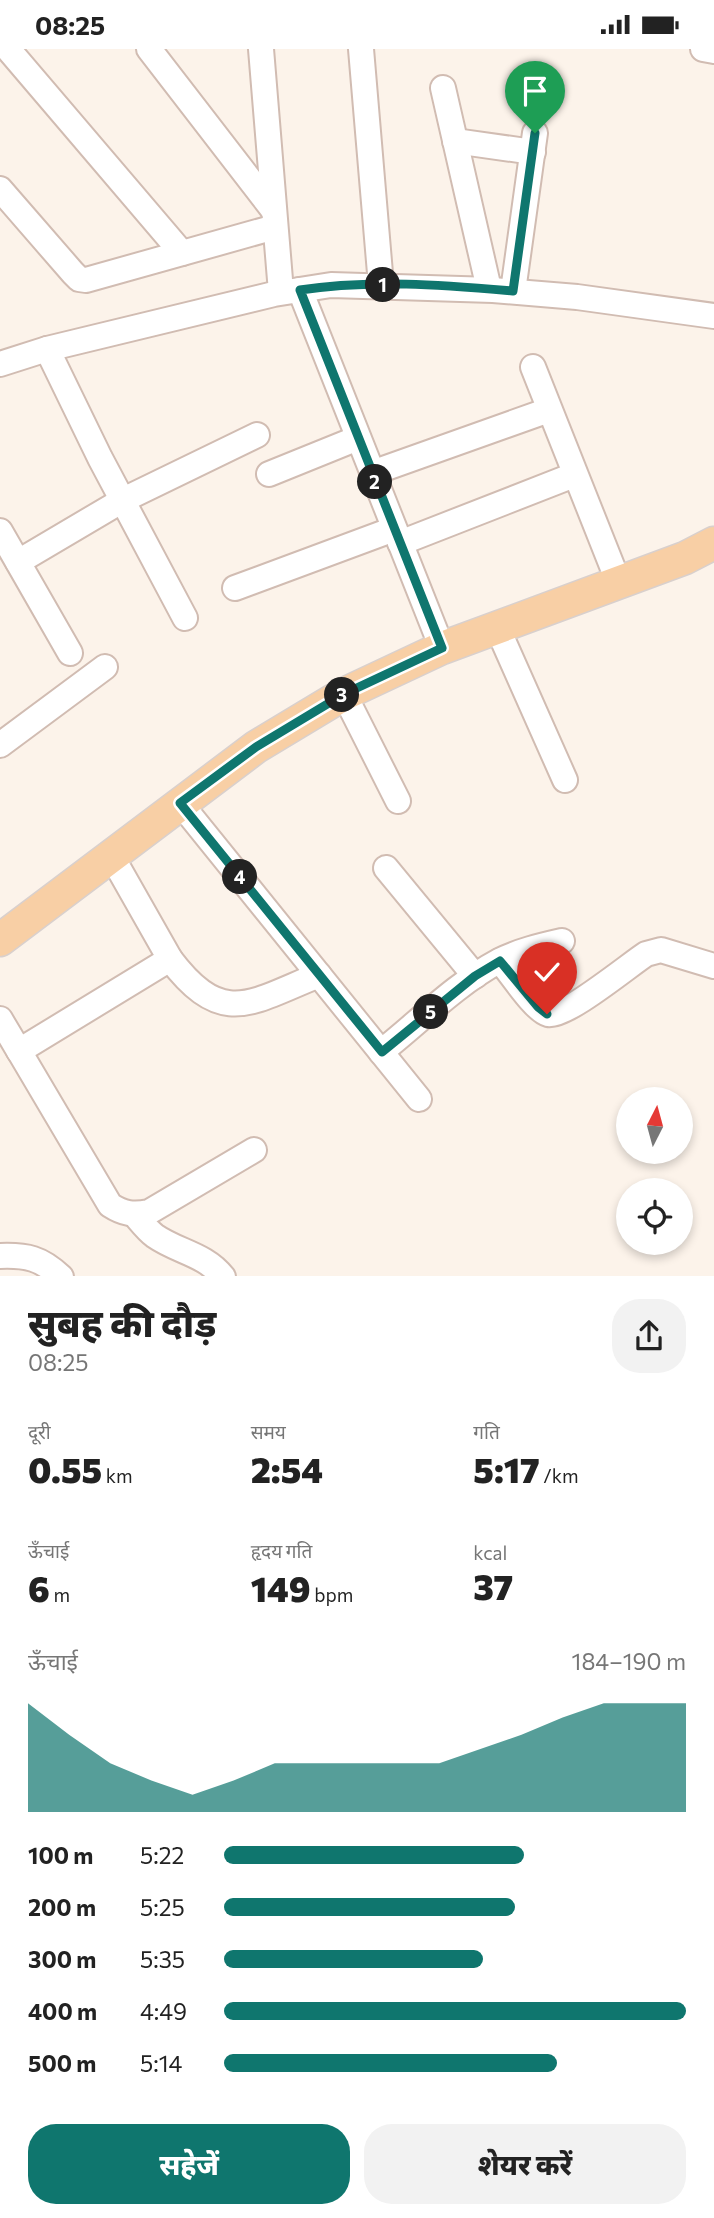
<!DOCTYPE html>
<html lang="hi">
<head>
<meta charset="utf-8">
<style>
	:root { --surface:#fff; --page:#f2f2f2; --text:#222; --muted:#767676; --accent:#0f766e }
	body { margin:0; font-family:Commissioner,"Noto Sans Devanagari",sans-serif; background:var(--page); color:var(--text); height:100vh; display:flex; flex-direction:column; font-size:26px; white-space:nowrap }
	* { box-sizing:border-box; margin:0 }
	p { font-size:23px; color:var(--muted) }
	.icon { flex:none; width:38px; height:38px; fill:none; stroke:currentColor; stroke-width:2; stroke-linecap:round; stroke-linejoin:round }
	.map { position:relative; height:1227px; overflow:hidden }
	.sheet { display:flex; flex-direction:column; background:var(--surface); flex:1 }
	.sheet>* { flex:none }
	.needle { width:46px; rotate:6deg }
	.buttons { position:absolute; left:616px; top:1038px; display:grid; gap:14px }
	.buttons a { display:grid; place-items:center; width:77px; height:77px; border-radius:50%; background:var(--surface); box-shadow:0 4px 10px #0003; font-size:35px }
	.pin { position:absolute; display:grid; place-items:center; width:60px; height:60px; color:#fff; margin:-72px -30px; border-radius:50% 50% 50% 0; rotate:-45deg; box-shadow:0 0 7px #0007 }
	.pin .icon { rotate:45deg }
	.km { position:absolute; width:35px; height:35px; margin:-18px; border-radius:50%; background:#222; color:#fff; font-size:19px; line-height:35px; text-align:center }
	.round { display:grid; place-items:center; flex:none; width:74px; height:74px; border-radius:28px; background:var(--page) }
	.headline { display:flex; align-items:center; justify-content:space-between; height:119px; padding:0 28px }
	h1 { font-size:38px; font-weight:800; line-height:52px }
	.figures { display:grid; grid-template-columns:repeat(3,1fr); gap:10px; height:119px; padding:7px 28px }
	.figures div { display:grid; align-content:center }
	.figures b { font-size:35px; font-weight:800 }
	.figures small { font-size:19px; font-weight:400 }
	.figures p { font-size:19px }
	.chart { height:196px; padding:14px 28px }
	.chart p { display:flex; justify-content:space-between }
	.chart svg { width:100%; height:126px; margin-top:7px; fill:var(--accent); opacity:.7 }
	.primary-button { display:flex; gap:14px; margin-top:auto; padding:14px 28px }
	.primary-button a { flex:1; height:80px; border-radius:28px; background:var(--accent); color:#fff; font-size:28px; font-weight:800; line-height:80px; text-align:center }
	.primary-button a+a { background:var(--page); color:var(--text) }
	ul { padding:0 28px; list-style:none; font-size:23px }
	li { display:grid; grid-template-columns:112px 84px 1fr; align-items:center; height:52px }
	li i { height:18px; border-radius:9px; background:var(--accent) }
	.status { display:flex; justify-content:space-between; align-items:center; height:49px; padding:0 35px; background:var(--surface); direction:ltr }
	.status svg { height:19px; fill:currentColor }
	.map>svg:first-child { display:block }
</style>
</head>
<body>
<div class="status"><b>08:25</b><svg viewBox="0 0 49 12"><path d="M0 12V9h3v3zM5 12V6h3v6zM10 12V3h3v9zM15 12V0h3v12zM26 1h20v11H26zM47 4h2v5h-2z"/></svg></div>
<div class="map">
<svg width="714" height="1228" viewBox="0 0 714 1228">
	<rect width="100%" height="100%" fill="#fcf3ea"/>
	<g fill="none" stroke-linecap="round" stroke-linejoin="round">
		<defs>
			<g id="minor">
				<path d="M8,0L182,204"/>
				<path d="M149,0L274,162"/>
				<path d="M261,0L281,243"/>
				<path d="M361,0L381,236"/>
				<path d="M703,0L714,2"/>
				<path d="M443,39L489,240"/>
				<path d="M455,92L533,103"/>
				<path d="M0,140L73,224L79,230L86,231L275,178"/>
				<path d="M300,241L442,599"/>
				<path d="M513,242L535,84"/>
				<path d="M47,300L100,409L185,569"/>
				<path d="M0,315L47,300L274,245L331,236L493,241L577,248L714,267"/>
				<path d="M533,318L618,532"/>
				<path d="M372,424L549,361"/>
				<path d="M269,425L358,389"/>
				<path d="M0,482L70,604"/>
				<path d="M400,494L574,426"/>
				<path d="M18,513L123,451L257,386"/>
				<path d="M235,539L394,480"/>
				<path d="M497,578L565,731"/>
				<path d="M344,645L398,752"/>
				<path d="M0,696L105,618"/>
				<path d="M180,754L419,1050"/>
				<path d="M386,819L475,927"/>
				<path d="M170,910C223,980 251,953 319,926"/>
				<path d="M500,912C510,923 535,962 548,965C565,969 629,916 646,905L661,901L714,917"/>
				<path d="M0,970L19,1002L170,910L111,806"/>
				<path d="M19,1002L110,1156C124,1165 133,1166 149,1163L254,1101"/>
				<path d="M381,1003C419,973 456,935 499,912C519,902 540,897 562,892"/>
				<path d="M135,1166C141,1173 147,1181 155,1187C178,1203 205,1205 223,1228"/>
				<path d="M0,1207C27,1206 41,1209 61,1228"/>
			</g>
			<path id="major" d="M0,891L256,698L344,645L442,599L685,509L714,494"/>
		</defs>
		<use href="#minor" stroke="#d1bcb2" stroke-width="28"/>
		<use href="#major" stroke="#d9d0cd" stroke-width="35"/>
		<use href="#minor" stroke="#fff" stroke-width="24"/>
		<use href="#major" stroke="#f8cfa5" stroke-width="32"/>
	</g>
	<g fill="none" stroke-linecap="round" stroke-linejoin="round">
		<defs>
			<path id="route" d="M535,84L513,242C443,236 369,230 300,241L442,599L344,645L256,698L180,754L382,1003L475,927L500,912L538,958L547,965"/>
		</defs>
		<use href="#route" stroke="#fff" stroke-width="14"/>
		<use href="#route" stroke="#0f766e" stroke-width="9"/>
	</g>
</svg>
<div class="buttons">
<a><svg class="needle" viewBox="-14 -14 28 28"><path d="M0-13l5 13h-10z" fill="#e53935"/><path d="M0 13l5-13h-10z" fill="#767676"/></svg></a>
<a><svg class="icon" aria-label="locate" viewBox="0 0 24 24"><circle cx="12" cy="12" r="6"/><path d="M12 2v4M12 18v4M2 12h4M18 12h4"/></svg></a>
</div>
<div class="pin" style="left:535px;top:84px;background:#1e9e55"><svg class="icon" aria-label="arrive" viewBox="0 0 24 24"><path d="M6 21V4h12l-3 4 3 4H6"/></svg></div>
<div class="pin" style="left:547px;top:965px;background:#d93025"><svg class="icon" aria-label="check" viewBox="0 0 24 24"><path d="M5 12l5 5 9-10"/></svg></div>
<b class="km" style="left:383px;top:236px">1</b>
<b class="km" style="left:375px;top:433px">2</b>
<b class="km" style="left:342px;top:646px">3</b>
<b class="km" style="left:240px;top:828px">4</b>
<b class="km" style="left:431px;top:963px">5</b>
</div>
<section class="sheet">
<div class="headline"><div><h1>सुबह की दौड़</h1><p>08:25</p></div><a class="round"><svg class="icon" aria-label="share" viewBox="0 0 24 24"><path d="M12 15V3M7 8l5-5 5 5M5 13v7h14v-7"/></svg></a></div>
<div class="figures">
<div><p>दूरी</p><b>0.55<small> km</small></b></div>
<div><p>समय</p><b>2:54</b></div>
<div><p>गति</p><b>5:17<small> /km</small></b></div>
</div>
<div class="figures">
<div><p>ऊँचाई</p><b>6<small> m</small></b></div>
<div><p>हृदय गति</p><b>149<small> bpm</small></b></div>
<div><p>kcal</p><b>37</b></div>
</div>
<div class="chart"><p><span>ऊँचाई</span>184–190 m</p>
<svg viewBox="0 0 160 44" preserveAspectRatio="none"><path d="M0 44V6L10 17L20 27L30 33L40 38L50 33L60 27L70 27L80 27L90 27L100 27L110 22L120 17L130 11L140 6L150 6L160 6V44z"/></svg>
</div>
<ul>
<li><b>100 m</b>5:22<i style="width:65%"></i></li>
<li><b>200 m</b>5:25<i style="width:63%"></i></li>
<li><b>300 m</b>5:35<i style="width:56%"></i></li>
<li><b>400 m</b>4:49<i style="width:100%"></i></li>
<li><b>500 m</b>5:14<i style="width:72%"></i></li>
</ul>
<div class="primary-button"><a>सहेजें</a><a>शेयर करें</a></div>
</section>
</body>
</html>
